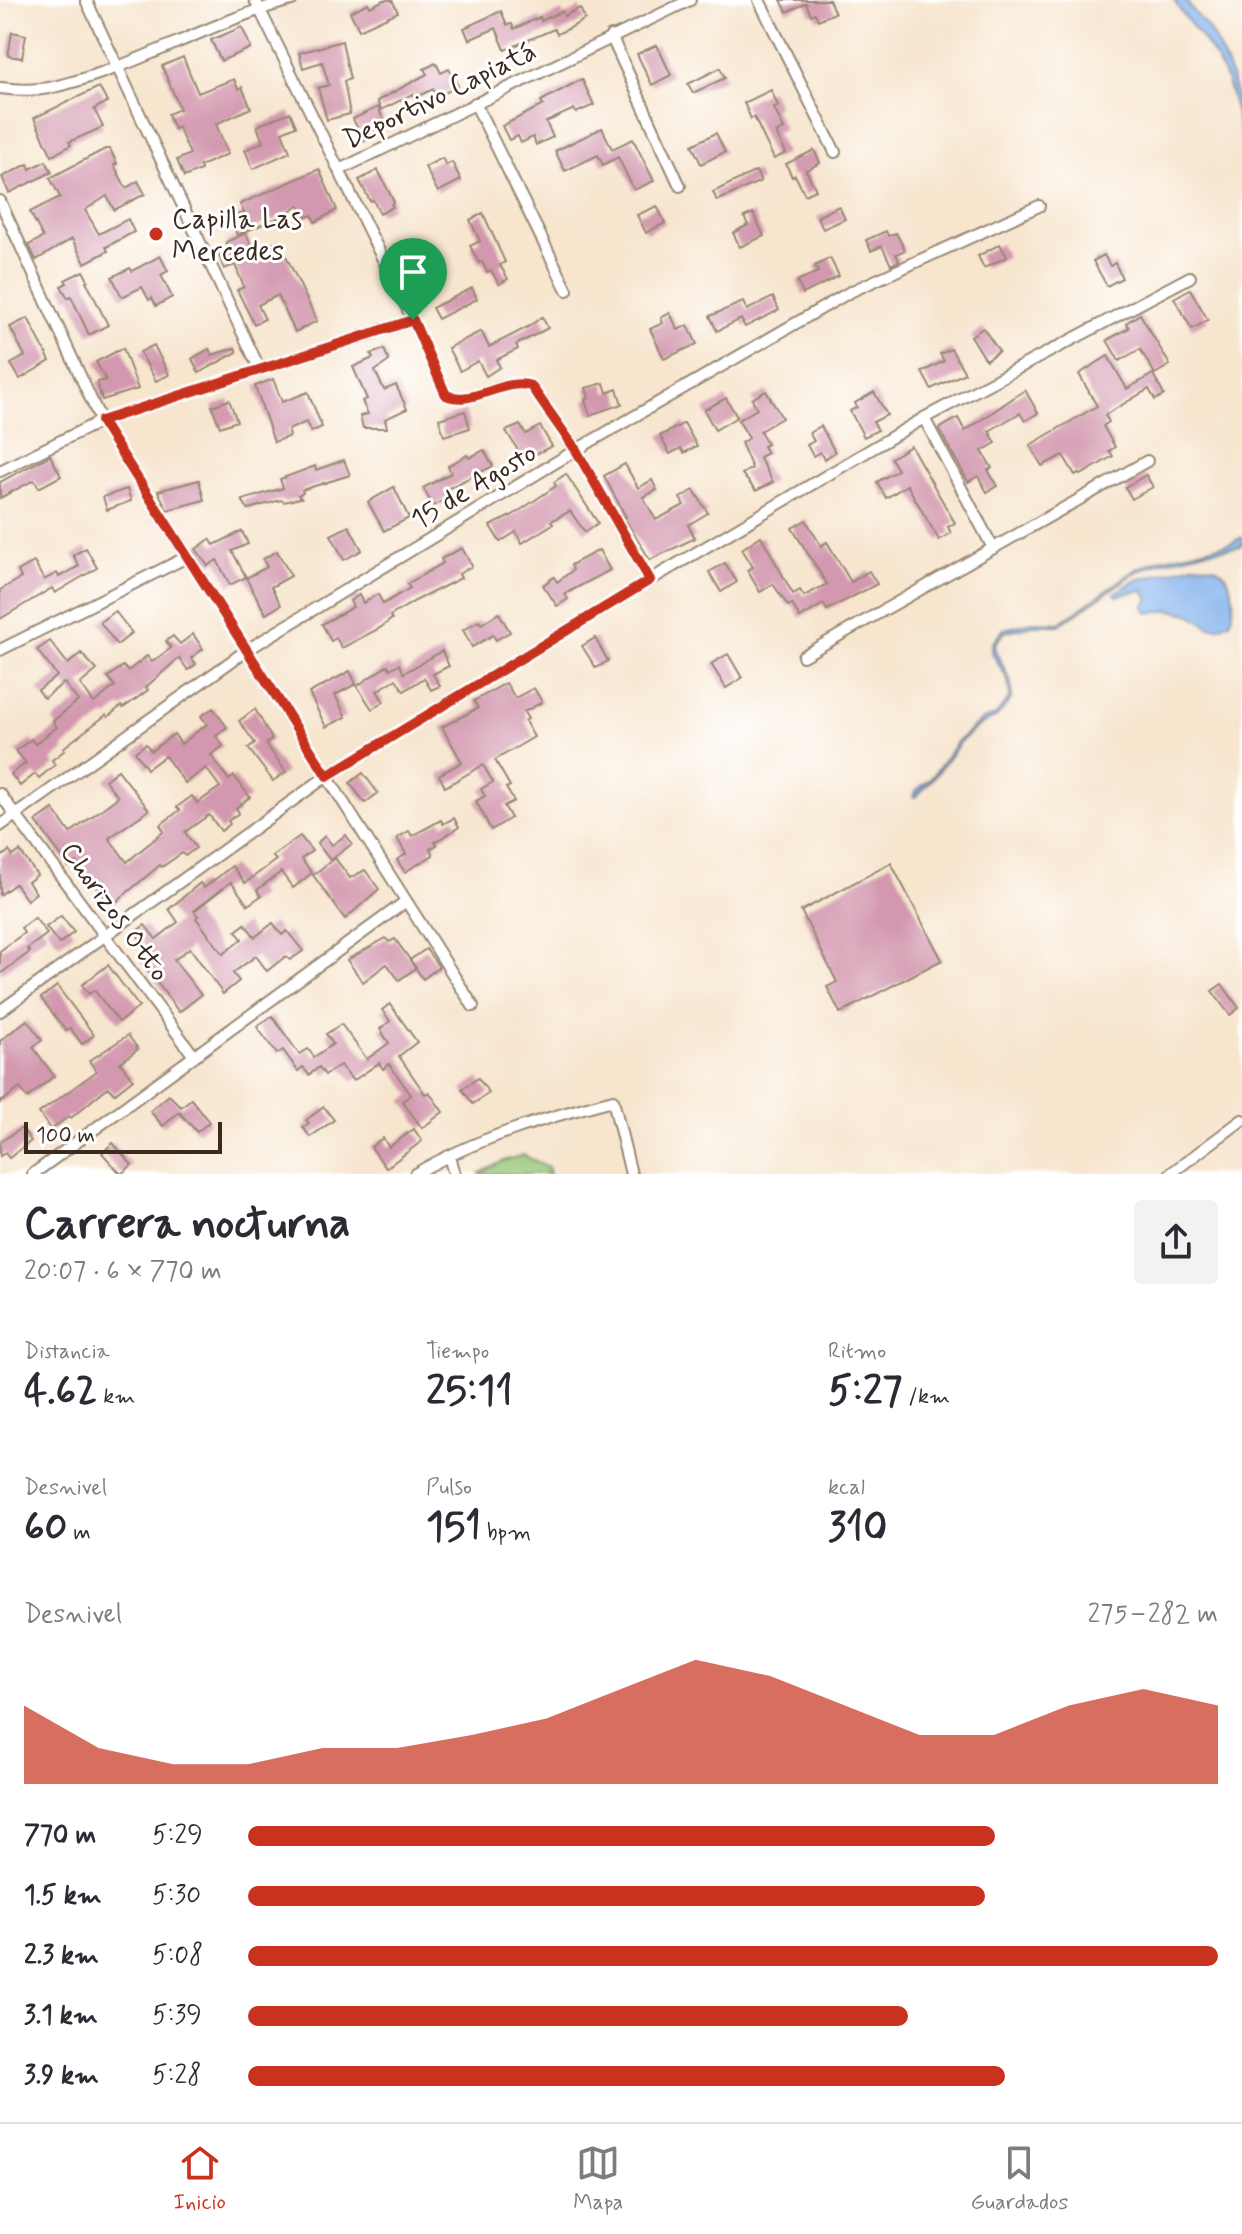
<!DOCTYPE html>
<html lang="es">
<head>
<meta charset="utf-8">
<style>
	:root { --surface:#fff; --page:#f2f2f3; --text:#2b2b33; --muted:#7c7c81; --line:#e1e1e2; --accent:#c8321e }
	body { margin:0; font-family:Mynerve,sans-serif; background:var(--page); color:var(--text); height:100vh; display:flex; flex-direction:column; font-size:30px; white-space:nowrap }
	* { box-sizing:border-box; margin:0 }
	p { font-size:26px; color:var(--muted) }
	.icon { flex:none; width:44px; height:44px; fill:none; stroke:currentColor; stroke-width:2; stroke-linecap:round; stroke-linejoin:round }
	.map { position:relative; height:1174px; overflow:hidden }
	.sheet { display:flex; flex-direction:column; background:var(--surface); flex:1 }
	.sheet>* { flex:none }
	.scale { position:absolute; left:24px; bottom:20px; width:198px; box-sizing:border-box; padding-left:8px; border:4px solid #3b2a1e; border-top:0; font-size:22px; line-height:28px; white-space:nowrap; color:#3b2a1e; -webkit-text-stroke:6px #fff; paint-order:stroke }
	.pin { position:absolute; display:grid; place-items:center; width:68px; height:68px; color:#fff; margin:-82px -34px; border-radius:50% 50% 50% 0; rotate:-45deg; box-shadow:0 0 8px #0007 }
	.pin .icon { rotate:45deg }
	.round { display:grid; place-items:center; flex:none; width:84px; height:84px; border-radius:8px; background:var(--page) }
	.head { display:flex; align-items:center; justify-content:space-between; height:136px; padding:0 24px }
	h1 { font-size:44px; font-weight:700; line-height:60px }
	.metrics { display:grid; grid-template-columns:repeat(3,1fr); gap:12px; height:136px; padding:8px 24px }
	.metrics div { display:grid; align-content:center }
	.metrics b { font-size:40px; font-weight:700 }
	.metrics small { font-size:22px; font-weight:400 }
	.metrics p { font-size:22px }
	.chart { height:224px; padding:16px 24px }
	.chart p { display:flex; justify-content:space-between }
	.chart svg { width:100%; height:144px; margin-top:8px; fill:var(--accent); opacity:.7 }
	ul { padding:0 24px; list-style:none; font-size:26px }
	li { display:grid; grid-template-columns:128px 96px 1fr; align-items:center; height:60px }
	li i { height:20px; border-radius:10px; background:var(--accent) }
	.tabs { display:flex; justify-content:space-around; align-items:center; height:112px; border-top:2px solid var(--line); background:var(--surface); font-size:22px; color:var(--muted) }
	.tabs a { display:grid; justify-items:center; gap:4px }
	.tabs .current { color:var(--accent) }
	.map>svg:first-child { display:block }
</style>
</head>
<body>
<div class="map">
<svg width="1242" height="1174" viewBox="0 0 1242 1174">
	<rect width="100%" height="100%" fill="#fff"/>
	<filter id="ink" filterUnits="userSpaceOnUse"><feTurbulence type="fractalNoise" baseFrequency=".0125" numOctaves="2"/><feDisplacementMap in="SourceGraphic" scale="16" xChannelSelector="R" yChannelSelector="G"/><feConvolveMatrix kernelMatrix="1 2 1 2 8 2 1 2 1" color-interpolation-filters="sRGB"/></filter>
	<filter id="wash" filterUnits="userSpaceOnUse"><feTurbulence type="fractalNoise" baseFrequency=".006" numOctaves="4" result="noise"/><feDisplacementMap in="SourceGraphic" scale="32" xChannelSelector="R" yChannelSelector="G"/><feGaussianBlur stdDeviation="1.8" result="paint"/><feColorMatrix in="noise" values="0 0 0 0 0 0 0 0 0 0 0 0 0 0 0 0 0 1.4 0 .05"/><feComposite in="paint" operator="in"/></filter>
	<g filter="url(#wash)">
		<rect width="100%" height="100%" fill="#f7e5ce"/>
		<path fill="#95c574" stroke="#687849" stroke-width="2" d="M523,1155L548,1167L550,1174H479L503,1161Z"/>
		<g fill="#81b1ec" stroke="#5e6e85" stroke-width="2">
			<path d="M1174,0H1186C1192,12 1202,19 1209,30C1229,63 1242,102 1242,139C1234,110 1231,82 1214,56C1202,36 1185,21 1174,0Z"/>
			<path d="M1242,537V545L1237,547L1206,551L1161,562L1138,571L1059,625H1034L1005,632L995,643V650L1011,682L1012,698L996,718L981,724L962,740L932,780L916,797H913L917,790L931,778L958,741L982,720L995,716L1010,697L1008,680L992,653V643L1004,629L1032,622L1060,623L1137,569L1160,559L1231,543Z"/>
			<path d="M1197,564C1203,565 1211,565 1217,568C1233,576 1237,608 1230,622L1219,627H1210L1190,614L1171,610L1148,613L1144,607L1149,598L1142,590L1117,596L1115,593L1136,580Z"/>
		</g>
		<g id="blocks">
			<g fill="#d398af">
				<path d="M384,0H392L398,12L359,30L350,12L368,3L370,7Z"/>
				<path d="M781,0H829L835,13L818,20L815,13L811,15L806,3L787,12Z"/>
				<path d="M580,8L585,19L570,28L557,34L554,29L505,50L496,28L469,40L464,28L501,11L507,25L512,24L514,29L540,17L541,21L562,11L564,16Z"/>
				<path d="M242,27L251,48L221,61L211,40Z"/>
				<path d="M12,32L26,35L22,58L8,56Z"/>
				<path d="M342,41L350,79L344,81L350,114L327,120L318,88L329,85L322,62L303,68L299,53Z"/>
				<path d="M657,45L671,75L652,85L637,54Z"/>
				<path d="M183,57L198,93L234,79L238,89L242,87L251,108L216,124L228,154L200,166L201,170L184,177L177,160L190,154L178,127L174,129L168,114L180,109L162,66Z"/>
				<path d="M436,63L441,73L449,69L458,86L437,97L433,89L415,98L413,94L381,110L377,101L427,74L424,69Z"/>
				<path d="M720,68L725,78L693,93L688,84Z"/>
				<path d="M582,79L594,105L576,113L574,109L546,122L553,137L536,145L533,137L521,143L518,136L509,140L502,126L543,105L541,101Z"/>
				<path d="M99,87L107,102L94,109L103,127L69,142L71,145L52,156L34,118Z"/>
				<path d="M771,90L778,106L774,108L784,129L776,133L786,153L774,159L754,117L751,119L744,103Z"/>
				<path d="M378,107L384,121L374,126L378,134L364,141L353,119Z"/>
				<path d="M290,112L296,126L282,132L290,152L253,169L245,150L263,142L257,126Z"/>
				<path d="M602,128L612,149L633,139L654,181L634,190L618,157L603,165L598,155L565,171L555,151Z"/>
				<path d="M716,133L725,152L701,164L692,145Z"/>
				<path d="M105,149H110L117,164L114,165L126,188L138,181L145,194L114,210L107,196L85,210L99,234L128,219L134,232L106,247L108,251L85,263L72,239L36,260L29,245L43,237L30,212L60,197L50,178Z"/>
				<path d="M814,150L820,163L806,170L816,190L805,195L795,175L792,177L786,164Z"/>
				<path d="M442,158L446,165L452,162L461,180L438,192L425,167Z"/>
				<path d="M46,161L52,172L9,193L2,177L28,164L30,169Z"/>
				<path d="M319,169L337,210L315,222L312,215L304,218L299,205L278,218L237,235L230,219L244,213L240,204Z"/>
				<path d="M378,170L394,202L391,204L393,207L380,214L373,200L370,201L359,180Z"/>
				<path d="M756,171L761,181L717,201L713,192Z"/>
				<path d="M657,206L665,223L646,233L637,215Z"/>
				<path d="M839,206L845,219L823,229L817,217Z"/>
				<path d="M483,213L505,262L500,265L508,279L499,284L491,270L487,272L482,262L479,263L470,246L480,241L470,220Z"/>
				<path d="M753,213L764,236L740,247L733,233L748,225L744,217Z"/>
				<path d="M886,231L888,236L896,233L905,250L896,254L899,261L891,265L882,246L871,251L866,240Z"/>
				<path d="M246,233L254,253L279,241L317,321L295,332L278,295L258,305L265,319L254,324L237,290L244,287L235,265L224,269L219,256L230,251L226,242Z"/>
				<path d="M1000,244L1007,257L984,268L978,256Z"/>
				<path d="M1104,255L1110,266L1115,263L1122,278L1107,286L1093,261Z"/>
				<path d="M160,256L168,271L161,275L172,297L156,306L152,298L149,300L142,287L122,297L112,277L130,268L132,271Z"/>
				<path d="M830,258L839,276L803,294L797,281L818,272L815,266Z"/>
				<path d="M83,271L88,280L86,281L108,325L89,335L71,296L68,298L61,286L67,283L65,280Z"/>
				<path d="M472,288L477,299L438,319L432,308Z"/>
				<path d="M1190,289L1208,320L1192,329L1174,298Z"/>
				<path d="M773,297L779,310L745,327L741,319L717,331L710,316L743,302L747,310Z"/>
				<path d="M670,313L678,330L688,325L697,344L664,359L650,329L663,323L661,318Z"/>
				<path d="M1140,314L1170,365L1155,374L1140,349L1119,361L1107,340L1129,328L1126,323Z"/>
				<path d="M542,317L548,328L516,345L518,349L496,360L500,367L486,376L478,361L460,371L448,348L481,331L489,347L528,327Z"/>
				<path d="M28,318L50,361L20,379L11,364L25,356L10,327Z"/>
				<path d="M983,328L999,351L986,360L971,336Z"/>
				<path d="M154,345L169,375L156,381L140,352Z"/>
				<path d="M123,348L138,389L102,400L97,382L106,380L96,362Z"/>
				<path d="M235,348L237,352L199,373L192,359L209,349L212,355Z"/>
				<path d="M384,349L389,361L375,371L384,390L396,385L407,409L385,419L387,428H363L360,416L368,414L362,401L367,399L353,367L373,358L371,354Z"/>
				<path d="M951,349L965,373L931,389L922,372L944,361L940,354Z"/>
				<path d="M1108,356L1127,389L1153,374L1164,395L1155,400L1149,389L1105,415L1109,422L1103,426L1115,447L1109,451L1113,456L1081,475L1079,473L1075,475L1063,455L1042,466L1030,445L1097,406L1079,374Z"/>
				<path d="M273,379L282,402L308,392L322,427L311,432L306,422L288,430L290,436L274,442L255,386Z"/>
				<path d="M604,383L607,393L617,389L622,404L590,415L585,400L589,398L586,388Z"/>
				<path d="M1025,390L1038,413L1025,421L1020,413L989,431L996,443L982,451L992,468L988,470L997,486L987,492L978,476L968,482L939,429L958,418L965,431Z"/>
				<path d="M766,391L782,418L760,431L767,444L763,446L767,453L759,457L773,482L756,491L742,474L752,468L741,443L749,438L738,420L757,409L752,399Z"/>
				<path d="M874,392L887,415L873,422L878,430L864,437L850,411L857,407L855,403Z"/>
				<path d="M726,398L737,417L715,430L704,410Z"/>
				<path d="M229,400L237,421L220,427L212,406Z"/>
				<path d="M465,411L470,428L444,436L439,419Z"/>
				<path d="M684,423L697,446L684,453L681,448L670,454L660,436Z"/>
				<path d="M520,425L526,434L540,426L552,446L524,460L506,431Z"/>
				<path d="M821,426L835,452L824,459L820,452L813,456L807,445L814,441L809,433Z"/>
				<path d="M911,446L955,523L948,527L951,533L939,540L907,485L886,498L877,482L898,470L891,458Z"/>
				<path d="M484,450L493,466L445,490L449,497L433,506L423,488L451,473L448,466L467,455L469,458Z"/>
				<path d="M50,455L61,476L39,488L34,480L0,498V482Z"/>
				<path d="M344,460L350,475L302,490L303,493L298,495L301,498L284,502L281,500L248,509L242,500L283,488L280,479L315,466L316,470Z"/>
				<path d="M625,464L638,488L652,480L657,490L643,497L656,520L684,505L680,498L694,490L708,513L688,525L695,538L650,560L624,518L626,517L604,476Z"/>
				<path d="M566,474L598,523L585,532L570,511L551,521L553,524L522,543L516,532L500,542L490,526L513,515L556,486L554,482Z"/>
				<path d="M1146,475L1153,487L1132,499L1125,487Z"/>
				<path d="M199,480L204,500L167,510L158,491Z"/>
				<path d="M394,487L409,518L384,531L368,502Z"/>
				<path d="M127,489L131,501L107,510L103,497Z"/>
				<path d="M806,520L821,546L827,542L851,582L869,571L877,584L827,610L823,604L800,618L792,604L788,606L773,584L760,592L747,570L753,567L742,549L761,536L793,594L800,590L804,596L827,584L792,528Z"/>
				<path d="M349,526L362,550L344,560L331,535Z"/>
				<path d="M242,531L248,544L232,551L246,577L230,585L217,560L208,566L196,549L210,539L214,545Z"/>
				<path d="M86,548L97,568L55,593L52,588L0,619V590L21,578L18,571L34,562L44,580L57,573L59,577L79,566L73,555Z"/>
				<path d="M462,548L472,566L459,574L461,578L415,601L390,616L392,619L380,628L342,648L336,638L331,641L322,624L353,607L350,601L359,595L363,603L378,594L383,604L410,588L407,584L443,563L441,559Z"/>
				<path d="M599,550L610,570L565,594L568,599L557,606L543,585L554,577L557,582L573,570L571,565Z"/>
				<path d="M277,551L291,576L271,587L281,605L266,614L246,578L267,567L263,559Z"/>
				<path d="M725,563L737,582L721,592L709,572Z"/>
				<path d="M115,611L132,633L117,645L100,622Z"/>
				<path d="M499,613L510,632L496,640L493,635L472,647L463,630L479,621L481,624Z"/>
				<path d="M193,634L203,649L191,658L196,664L188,670L179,658L146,687L148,690L129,704L123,708L121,706L108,717L106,715L63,748L65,750L52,760L55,765L39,778L35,774L20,786L11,774L26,763L16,751L31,739L35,744L57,727L53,721L78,701L64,683L44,698L38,690L57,676L37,650L50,641L68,664L81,653L97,670L80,684L94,703L115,686L108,677L123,666L128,671L147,656L152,662L171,648L166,641L173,636L180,644Z"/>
				<path d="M595,638L608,661L596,668L582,646Z"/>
				<path d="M442,651L449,666L433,674L440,686L431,690L424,678L404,691L396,679L377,691L384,702L372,709L357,686L388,665L390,669L399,664L404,673Z"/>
				<path d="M728,654L742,678L726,688L711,664Z"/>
				<path d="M350,671L356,684L335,695L346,717L326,727L309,693Z"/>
				<path d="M506,683L515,698L534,688L542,702L524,712L528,719L525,721L534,737L495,760L510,786L506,788L514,801L504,806L511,818L491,830L476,801L485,796L481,789L493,782L483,765L445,787L439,775L462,762L442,727L478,708L474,701Z"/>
				<path d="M213,708L227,727L216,736L223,746L211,755L229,780L234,776L250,797L236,808L239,813L228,821L230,824L221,831L209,815L185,832L196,848L185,856L182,853L162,867L160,865L111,906L77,862L69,867L36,821L53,809L70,833L118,797L105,780L118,770L149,810L109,838L127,862L164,831L160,825L180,810L177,807L192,796L197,803L220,787L206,768L185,783L165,756L147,769L135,752L146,744L151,751L174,734L181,744L207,724L201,716Z"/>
				<path d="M255,709L272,739L266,744L286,772L273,781L248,748L255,743L239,721Z"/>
				<path d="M363,773L378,793L365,803L350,783Z"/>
				<path d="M454,818L459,827L435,842L437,845L430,849L433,855L405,872L397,860L406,854L397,838L409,831L412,836L441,820L443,824Z"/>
				<path d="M346,835L352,844L330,860L317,843L325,836L332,845Z"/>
				<path d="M300,836L312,851L301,859L312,873L293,888L281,872L257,890L261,896L248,905L231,882L194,911L198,916L196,918L223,954L242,939L236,931L245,924L255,937L273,923L282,935L287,931L303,951L290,960L286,956L267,971L256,956L233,973L239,981L223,994L190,948L174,960L201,995L179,1012L141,961L151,953L135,932L145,925L156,939L178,922L169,909L200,883L204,888L232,866L245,883L276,860L272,856Z"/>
				<path d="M9,851L13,856L20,851L37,875L28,882L36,893L27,900L15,884L0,895V858Z"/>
				<path d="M335,858L350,878L365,870L379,889L345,919L313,875Z"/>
				<path d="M891,863L942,960L840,1013L827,987L837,982L801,911Z"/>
				<path d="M61,916L74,932L59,944L46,927Z"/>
				<path d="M35,918L47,934L27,949L30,952L0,974V951L24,933L21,928Z"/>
				<path d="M386,938L389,942L395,939L416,968L399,980L387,964L363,982L347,960Z"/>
				<path d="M426,949L439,967L423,979L410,960Z"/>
				<path d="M108,965L139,1007L119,1022L94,990L89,994L82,985Z"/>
				<path d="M1222,984L1239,1008L1230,1015L1212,991Z"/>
				<path d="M57,986L94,1035L82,1044L70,1028L66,1031L41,998Z"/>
				<path d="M390,1004L417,1042L399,1056L425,1094L429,1092L443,1112L422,1128L402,1101L411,1095L389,1064L383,1069L379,1063L353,1081L340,1065L325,1075L319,1067L309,1075L303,1067L298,1071L283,1050L277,1054L257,1027L272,1016L297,1051L300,1054L308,1049L314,1057L333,1044L326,1034L341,1024L367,1059L389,1043L380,1029L390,1021L382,1010Z"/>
				<path d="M27,1020L42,1040L33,1047L54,1076L27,1098L20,1088L0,1103V1041Z"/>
				<path d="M128,1035L138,1049L120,1063L133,1079L114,1094L108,1087L71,1118L69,1116L51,1130L39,1113L97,1071L89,1061Z"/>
				<path d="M478,1078L489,1093L473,1104L462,1089Z"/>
				<path d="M169,1095L181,1107L191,1099L209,1122L197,1132L179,1112L163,1126L150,1111Z"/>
				<path d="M324,1107L334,1120L310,1137L303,1127L309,1123L306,1120Z"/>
				<path d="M22,1128L31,1141L9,1158L5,1153L0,1156V1142Z"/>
				<path d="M414,1129L422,1141L386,1168L371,1147L383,1138L389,1147Z"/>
				<path d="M113,1143L132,1165L121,1174L102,1153Z"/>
			</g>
		</g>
	</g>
	<g filter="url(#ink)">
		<use href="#blocks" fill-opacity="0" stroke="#998876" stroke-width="2"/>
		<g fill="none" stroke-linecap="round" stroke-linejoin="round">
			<defs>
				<g id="minor">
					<path d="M86,0L260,370"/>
					<path d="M255,0L413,320L446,395C472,407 504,377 531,386L576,450L650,580"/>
					<path d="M759,0L835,152"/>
					<path d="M611,36L680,186"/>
					<path d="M0,88C16,90 33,91 49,88C133,70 209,21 292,0"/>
					<path d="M475,103L567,290"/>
					<path d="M339,170L690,0"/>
					<path d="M0,201L101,421L473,1006"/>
					<path d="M924,418L993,548"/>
					<path d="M0,471L101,421L413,320"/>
					<path d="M0,650L189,556"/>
					<path d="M803,656L1147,461"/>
					<path d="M0,794L194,1056"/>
					<path d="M0,826L247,650L576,450L850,292L1039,206"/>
					<path d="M0,1011L327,776L650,580L924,418L1190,277"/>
					<path d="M449,1156L454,1174"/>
					<path d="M33,1174L405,902"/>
					<path d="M415,1174C476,1138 545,1118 613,1100L631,1174"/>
					<path d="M1170,1174L1242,1120"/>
				</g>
			</defs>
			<use href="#minor" stroke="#998876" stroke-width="14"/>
			<use href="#minor" stroke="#fff" stroke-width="10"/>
		</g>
	</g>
	<g fill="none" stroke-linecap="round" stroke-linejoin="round" filter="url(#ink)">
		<defs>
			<path id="route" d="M413,320L446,395C472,407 504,377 531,386L576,450L650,580L327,776L101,421Z"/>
		</defs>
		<use href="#route" stroke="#fff" stroke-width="16"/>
		<use href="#route" stroke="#c8321e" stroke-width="10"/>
	</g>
	<circle fill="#c8321e" stroke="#fff" stroke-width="3" cx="156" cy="234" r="8"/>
	<g text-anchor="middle" stroke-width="6" stroke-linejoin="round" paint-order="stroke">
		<g font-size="28" fill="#3b2a1e" stroke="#fff">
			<text transform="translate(439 94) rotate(-26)" y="10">Deportivo Capiatá</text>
			<text transform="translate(473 485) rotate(-31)" y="10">15 de Agosto</text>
			<text transform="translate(116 911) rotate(54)" y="10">Chorizos Otto</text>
		</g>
		<g font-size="28" fill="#3b2a1e" stroke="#fff" text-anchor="start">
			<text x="172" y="228">Capilla Las<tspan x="172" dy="32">Mercedes</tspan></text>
		</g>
	</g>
</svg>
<div class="scale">100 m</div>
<div class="pin" style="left:413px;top:320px;background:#1e9e55"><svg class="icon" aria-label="arrive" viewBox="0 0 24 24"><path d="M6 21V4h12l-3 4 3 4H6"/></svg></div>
</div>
<section class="sheet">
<div class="head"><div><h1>Carrera nocturna</h1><p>20:07 · 6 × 770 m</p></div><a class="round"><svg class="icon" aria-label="share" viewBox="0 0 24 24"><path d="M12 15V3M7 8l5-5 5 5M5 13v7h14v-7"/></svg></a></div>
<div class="metrics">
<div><p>Distancia</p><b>4.62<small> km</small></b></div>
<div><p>Tiempo</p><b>25:11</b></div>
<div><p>Ritmo</p><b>5:27<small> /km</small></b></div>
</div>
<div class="metrics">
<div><p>Desnivel</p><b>60<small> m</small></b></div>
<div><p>Pulso</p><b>151<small> bpm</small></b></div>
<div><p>kcal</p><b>310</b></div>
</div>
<div class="chart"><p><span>Desnivel</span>275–282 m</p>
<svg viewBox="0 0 160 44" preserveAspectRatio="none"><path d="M0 44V20L10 33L20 38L30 38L40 33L50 33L60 29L70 24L80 15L90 6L100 11L110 20L120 29L130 29L140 20L150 15L160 20V44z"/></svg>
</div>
<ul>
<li><b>770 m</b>5:29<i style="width:77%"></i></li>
<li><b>1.5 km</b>5:30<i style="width:76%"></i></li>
<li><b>2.3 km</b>5:08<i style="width:100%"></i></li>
<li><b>3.1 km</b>5:39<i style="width:68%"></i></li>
<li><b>3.9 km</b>5:28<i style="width:78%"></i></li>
</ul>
</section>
<nav class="tabs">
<a class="current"><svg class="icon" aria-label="home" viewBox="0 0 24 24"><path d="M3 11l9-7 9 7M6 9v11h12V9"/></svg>Inicio</a>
<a><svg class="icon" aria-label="map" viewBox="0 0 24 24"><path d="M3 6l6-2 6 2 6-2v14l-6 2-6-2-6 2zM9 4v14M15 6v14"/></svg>Mapa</a>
<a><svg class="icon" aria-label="saved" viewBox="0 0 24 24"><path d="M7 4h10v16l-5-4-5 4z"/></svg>Guardados</a>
</nav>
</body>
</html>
